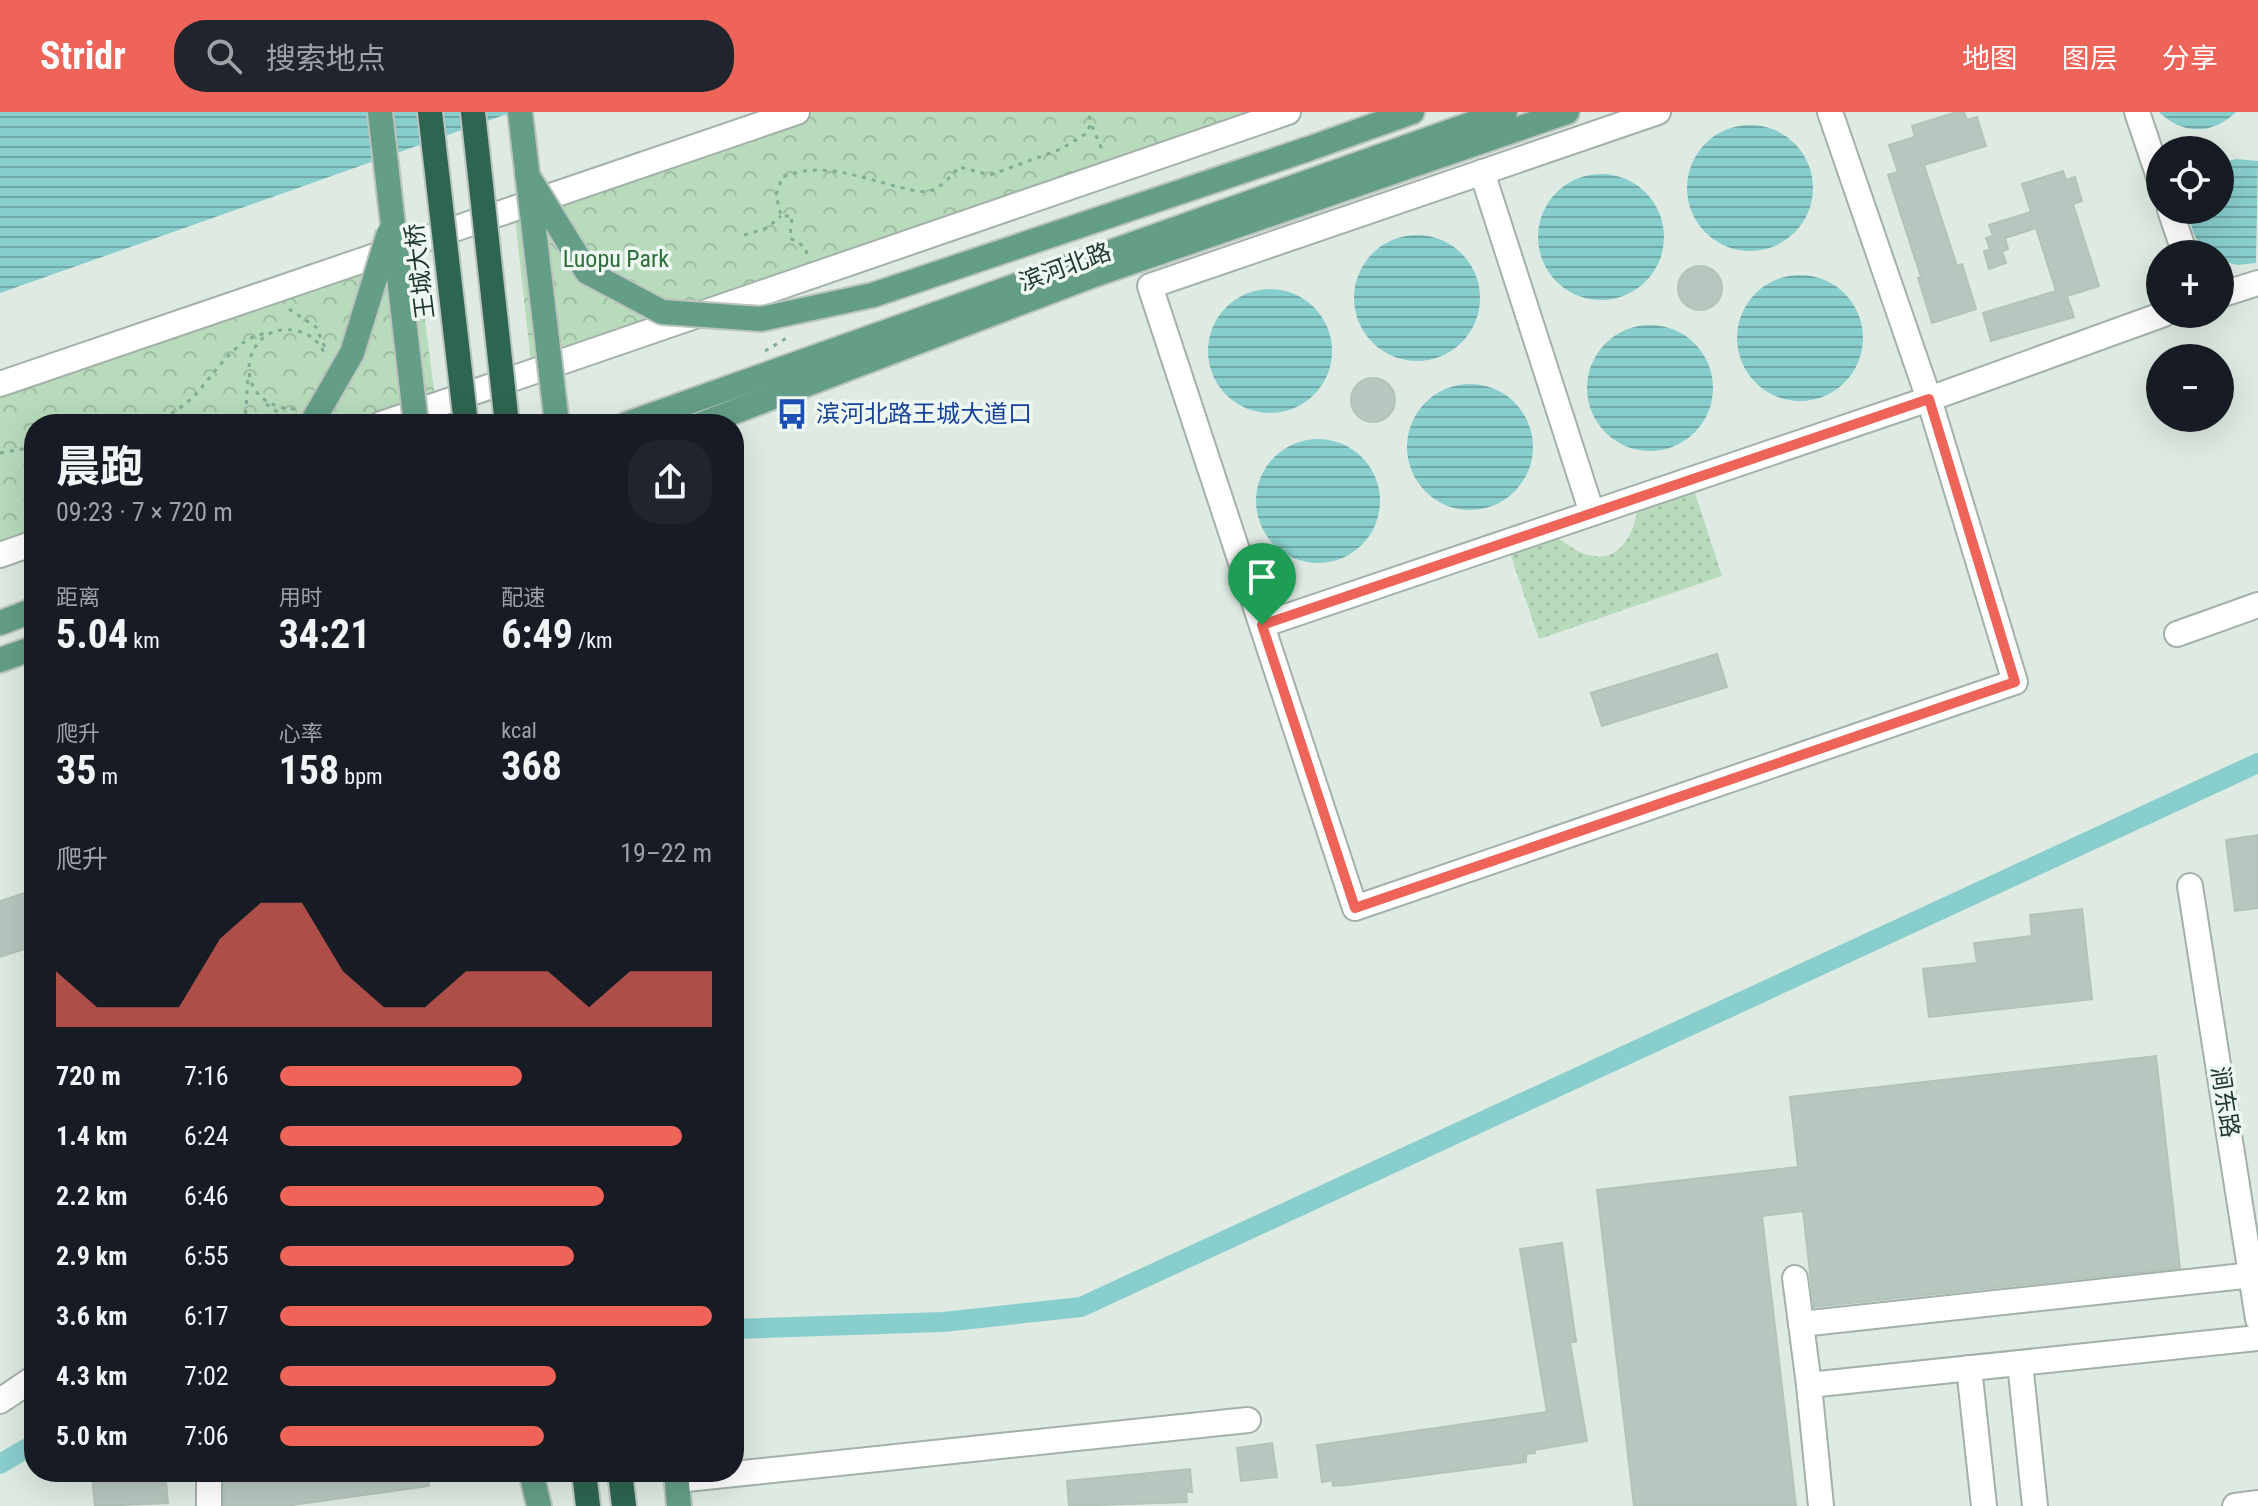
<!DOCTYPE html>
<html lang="zh">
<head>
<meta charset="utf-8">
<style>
	:root { --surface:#171b24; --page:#20242c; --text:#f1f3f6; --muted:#9ea1a6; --accent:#ee6459 }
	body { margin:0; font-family:"Roboto Condensed","Noto Sans SC",sans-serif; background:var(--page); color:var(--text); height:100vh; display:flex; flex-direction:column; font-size:30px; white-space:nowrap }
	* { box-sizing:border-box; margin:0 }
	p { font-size:26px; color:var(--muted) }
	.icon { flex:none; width:44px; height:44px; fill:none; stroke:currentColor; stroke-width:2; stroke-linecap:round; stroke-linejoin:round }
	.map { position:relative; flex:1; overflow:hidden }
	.side { position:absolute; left:24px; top:302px; width:720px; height:1068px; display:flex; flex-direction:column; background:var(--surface); border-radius:32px; box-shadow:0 8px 32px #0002 }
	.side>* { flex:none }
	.tools { position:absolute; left:2146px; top:24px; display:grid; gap:16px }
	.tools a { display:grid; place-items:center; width:88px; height:88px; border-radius:50%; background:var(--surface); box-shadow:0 8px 32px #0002; font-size:40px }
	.pin { position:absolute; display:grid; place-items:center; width:68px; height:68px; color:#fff; margin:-82px -34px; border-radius:50% 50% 50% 0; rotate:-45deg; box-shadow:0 0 8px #0007 }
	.pin .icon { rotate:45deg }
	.round { display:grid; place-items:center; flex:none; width:84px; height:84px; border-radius:32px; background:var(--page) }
	.head { display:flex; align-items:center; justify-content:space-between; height:136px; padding:0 32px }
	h1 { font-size:44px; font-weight:700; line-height:60px }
	.stats { display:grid; grid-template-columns:repeat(3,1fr); gap:12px; height:136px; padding:8px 32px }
	.stats div { display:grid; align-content:center }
	.stats b { font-size:40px; font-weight:700 }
	.stats small { font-size:22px; font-weight:400 }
	.stats p { font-size:22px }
	.chart { height:224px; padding:16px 32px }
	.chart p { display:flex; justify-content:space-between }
	.chart svg { width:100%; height:144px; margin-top:8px; fill:var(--accent); opacity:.7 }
	ul { padding:0 32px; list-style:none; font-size:26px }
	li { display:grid; grid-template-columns:128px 96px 1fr; align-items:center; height:60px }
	li i { height:20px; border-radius:10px; background:var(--accent) }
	header { display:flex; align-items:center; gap:48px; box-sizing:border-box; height:112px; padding:0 40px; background:var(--accent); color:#fff }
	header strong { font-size:38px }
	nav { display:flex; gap:44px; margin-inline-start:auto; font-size:28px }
	.search { width:560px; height:72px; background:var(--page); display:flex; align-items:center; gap:20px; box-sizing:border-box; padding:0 28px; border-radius:32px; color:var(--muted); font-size:30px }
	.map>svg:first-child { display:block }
</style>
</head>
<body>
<header>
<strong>Stridr</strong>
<div class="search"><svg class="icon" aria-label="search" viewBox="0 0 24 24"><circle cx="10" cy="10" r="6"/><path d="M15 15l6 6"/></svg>搜索地点</div>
<nav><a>地图</a><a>图层</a><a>分享</a></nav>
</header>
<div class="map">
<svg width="2258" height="1394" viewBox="0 0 2258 1394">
	<defs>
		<pattern id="grass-dots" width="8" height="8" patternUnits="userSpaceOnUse" patternTransform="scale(2)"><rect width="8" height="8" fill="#b8dbbc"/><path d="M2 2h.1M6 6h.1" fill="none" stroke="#9ebda2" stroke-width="1.8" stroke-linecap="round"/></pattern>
		<pattern id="park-crowns" width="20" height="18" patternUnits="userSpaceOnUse" patternTransform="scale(2)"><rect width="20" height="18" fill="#b8dbbc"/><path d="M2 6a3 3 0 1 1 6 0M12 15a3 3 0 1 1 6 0" fill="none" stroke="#9ebda2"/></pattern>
		<pattern id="water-rules" width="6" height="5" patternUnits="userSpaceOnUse" patternTransform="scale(2)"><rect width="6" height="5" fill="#88cecd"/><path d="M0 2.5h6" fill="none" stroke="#6fa8a7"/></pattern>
	</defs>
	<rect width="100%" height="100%" fill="#dfeae3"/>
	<path fill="url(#grass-dots)" d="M1694,378L1722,464L1539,527L1510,441L1557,425C1597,458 1627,450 1638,397Z"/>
	<g fill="url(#park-crowns)">
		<path d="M797,0H1288L532,260L514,97Z"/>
		<path d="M415,131L436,293L381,312H34V431L0,443V272Z"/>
	</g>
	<g fill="url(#water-rules)">
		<path d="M0,0H513L0,181Z"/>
		<path d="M2159,0H2236C2213,23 2182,23 2159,0Z"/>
		<circle cx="1750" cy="76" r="63"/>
		<path d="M2236,47L2258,49L2256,151L2238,153L2221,149L2220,142C2198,142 2190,117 2189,98H2220V51Z"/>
		<circle cx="1601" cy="125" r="63"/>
		<circle cx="1417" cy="186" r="63"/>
		<circle cx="1800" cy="226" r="63"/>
		<circle cx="1270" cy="239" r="62"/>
		<circle cx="1650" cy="276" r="63"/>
		<circle cx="1470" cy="335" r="63"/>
		<circle cx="1318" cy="389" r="62"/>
	</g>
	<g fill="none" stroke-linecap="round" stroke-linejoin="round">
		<g stroke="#88cecd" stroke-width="20">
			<path d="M734,1217L943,1210L1081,1195L2258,651"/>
			<path d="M0,1352L34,1332"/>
		</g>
	</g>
	<g fill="#b7c7bf" stroke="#b2c3b9" stroke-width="2">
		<path d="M1957,0H1964L1967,8L1977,5L1986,34L1924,53L1957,154L1962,152L1976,197L1932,211L1918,166L1921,165L1888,63L1898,60L1889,33L1915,25L1912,14Z"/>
		<path d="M2063,59L2066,68L2075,65L2082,89L2073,92L2099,174L2067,184L2074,205L1991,229L1983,201L2056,179L2036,116L2005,126L2008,137L2002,139L2006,151L1989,157L1984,139L1990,138L1986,126L1993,124L1989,113L2031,100L2022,72Z"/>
		<circle cx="1700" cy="176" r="22"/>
		<circle cx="1373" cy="288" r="22"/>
		<path d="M1717,542L1727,575L1602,614L1591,581Z"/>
		<path d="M2258,723V796L2235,799L2226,728Z"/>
		<path d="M34,778V834L0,845V789Z"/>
		<path d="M2082,797L2092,887L1929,905L1923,857L1977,851L1974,831L2032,824L2030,803Z"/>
		<path d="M2156,944L2180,1156L1814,1195L1803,1099L1762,1104L1796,1394H1634L1597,1078L1798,1055L1790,985Z"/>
		<path d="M1562,1131L1576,1230H1570L1587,1329L1534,1338L1535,1341L1526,1342V1350L1348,1373L1333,1374L1332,1368L1322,1370L1317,1333L1547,1300L1520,1137Z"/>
		<path d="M1272,1331L1277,1365L1241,1369L1237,1336Z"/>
		<path d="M1190,1357L1192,1380H1186L1187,1390L1069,1394L1067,1369Z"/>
		<path d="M121,1360H165L168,1391L95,1394L92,1363Z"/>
		<path d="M267,1360H427L429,1374L285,1394H224V1366Z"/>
	</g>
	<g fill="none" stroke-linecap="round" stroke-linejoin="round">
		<defs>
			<g id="minor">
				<path d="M1658,0L1150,174L1355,796L2015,570L1929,287L1830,0"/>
				<path d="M2137,0L2160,68"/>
				<path d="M1482,60L1592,401"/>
				<path d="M2170,98L2185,142"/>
				<path d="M2220,183L2258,171"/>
				<path d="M0,272L797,0"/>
				<path d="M381,312L1288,0"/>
				<path d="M0,443L34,431"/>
				<path d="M1262,513L1929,287L2164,202"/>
				<path d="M2177,522L2258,493"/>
				<path d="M2190,774L2258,1207"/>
				<path d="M1795,1166L1809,1273"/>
				<path d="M1801,1212L2253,1163"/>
				<path d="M2020,1251L2035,1394"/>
				<path d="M1969,1256L1984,1394"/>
				<path d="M0,1289L34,1266"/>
				<path d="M677,1368L1248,1308"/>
				<path d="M209,1394V1360"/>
				<path d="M1821,1394L1809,1273L2258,1226"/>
				<path d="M2235,1394L2258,1391"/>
			</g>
			<g id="major">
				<path d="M1308,37L1412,0"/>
				<path d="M627,312L1505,0"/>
				<path d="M702,312L1091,164L1567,0"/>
				<path d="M0,511L34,498"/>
				<path d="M0,548L34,536"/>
				<path d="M531,1360L539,1394"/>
				<path d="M676,1360L679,1394"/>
			</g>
			<g id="highway">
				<path d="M584,1360L588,1394"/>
				<path d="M620,1360L624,1394"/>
			</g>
		</defs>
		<use href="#minor" stroke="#a2b1a9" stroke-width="28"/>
		<use href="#major" stroke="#bcc4c0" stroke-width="28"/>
		<use href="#highway" stroke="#bcc4c0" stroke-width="28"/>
		<g stroke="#80ad97" stroke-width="3" stroke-dasharray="4 6" stroke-linecap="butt">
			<path d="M1092,14L1103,40"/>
			<path d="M744,123L767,116L781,104"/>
			<path d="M807,142L805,135L790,126L792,104H781L776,83L782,65C823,49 858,65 899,75C908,77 920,81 930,79C942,75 951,64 959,55L990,63L1061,37L1087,21L1091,10L1088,0"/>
			<path d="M289,197L316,215L327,240"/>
			<path d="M765,239L790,224"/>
			<path d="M266,292L292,310"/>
			<path d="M295,297C226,295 241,206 298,219C312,223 319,230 325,242"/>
			<path d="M154,312C167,304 180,297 191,287C214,265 234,223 270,221"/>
			<path d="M245,312L248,264"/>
			<path d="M0,341L34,335"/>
		</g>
		<use href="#minor" stroke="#fff" stroke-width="24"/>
		<use href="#major" stroke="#649e86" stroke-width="24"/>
		<use href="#highway" stroke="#2d6550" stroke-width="24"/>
		<defs>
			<g id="major-bridge">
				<path d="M380,0L416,312"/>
				<path d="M520,0L557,312"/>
				<path d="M527,63L587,160L662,200L761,207L873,183L1308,37"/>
				<path d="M311,312L352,241L389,121"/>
			</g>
			<g id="highway-bridge">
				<path d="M430,0L466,312"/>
				<path d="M473,0L507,312"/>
			</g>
		</defs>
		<use href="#major-bridge" stroke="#bcc4c0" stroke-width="28" stroke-linecap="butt"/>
		<use href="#highway-bridge" stroke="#bcc4c0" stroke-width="28" stroke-linecap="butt"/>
		<use href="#major-bridge" stroke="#649e86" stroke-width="24"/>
		<use href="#highway-bridge" stroke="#2d6550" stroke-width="24"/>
	</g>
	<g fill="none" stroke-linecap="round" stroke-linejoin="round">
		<defs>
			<path id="route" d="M1929,287L2015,570L1355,796L1262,513Z"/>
		</defs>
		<use href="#route" stroke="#fff" stroke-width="16"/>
		<use href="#route" stroke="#ee6459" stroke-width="10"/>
	</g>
	<defs>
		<symbol id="bus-bare" viewBox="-9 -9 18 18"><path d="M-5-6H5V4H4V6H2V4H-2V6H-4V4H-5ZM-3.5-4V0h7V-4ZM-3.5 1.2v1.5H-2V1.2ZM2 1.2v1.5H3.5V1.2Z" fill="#1a4fb4" stroke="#eff7f2" stroke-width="2.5" paint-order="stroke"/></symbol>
	</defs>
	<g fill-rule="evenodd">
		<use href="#bus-bare" x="770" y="280" width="44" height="44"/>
	</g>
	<g text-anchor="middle" stroke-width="7" stroke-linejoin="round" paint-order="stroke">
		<g font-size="24" fill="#2c6f3b" stroke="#eff7f2">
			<text x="616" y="155">Luopu Park</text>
		</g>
		<g font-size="24" fill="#21392e" stroke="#eff7f2">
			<text transform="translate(1065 155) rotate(-20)" y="8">滨河北路</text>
			<text transform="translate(420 159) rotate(-97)" y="8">王城大桥</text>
			<text transform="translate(2225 990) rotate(81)" y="8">涧东路</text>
		</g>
		<g font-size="24" fill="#164399" stroke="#eff7f2" text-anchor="start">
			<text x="816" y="310">滨河北路王城大道口</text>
		</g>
	</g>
</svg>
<div class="tools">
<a><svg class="icon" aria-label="locate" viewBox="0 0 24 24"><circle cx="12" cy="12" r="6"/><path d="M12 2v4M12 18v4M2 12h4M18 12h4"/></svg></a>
<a>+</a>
<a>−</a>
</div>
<div class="pin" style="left:1262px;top:513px;background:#1e9e55"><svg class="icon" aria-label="arrive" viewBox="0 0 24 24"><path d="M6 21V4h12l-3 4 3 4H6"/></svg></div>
<section class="side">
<div class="head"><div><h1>晨跑</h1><p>09:23 · 7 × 720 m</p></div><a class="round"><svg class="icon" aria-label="share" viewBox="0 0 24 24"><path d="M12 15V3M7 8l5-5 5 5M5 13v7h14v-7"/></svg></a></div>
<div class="stats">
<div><p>距离</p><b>5.04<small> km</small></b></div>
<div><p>用时</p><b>34:21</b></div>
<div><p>配速</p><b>6:49<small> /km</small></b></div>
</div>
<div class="stats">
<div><p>爬升</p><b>35<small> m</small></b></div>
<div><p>心率</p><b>158<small> bpm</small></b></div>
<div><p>kcal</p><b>368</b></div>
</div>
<div class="chart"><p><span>爬升</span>19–22 m</p>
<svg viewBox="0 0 160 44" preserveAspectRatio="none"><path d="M0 44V27L10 38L20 38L30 38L40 17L50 6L60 6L70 27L80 38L90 38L100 27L110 27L120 27L130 38L140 27L150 27L160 27V44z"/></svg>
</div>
<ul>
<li><b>720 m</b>7:16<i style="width:56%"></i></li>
<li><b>1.4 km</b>6:24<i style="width:93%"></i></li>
<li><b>2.2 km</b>6:46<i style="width:75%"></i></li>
<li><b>2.9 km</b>6:55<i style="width:68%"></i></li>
<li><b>3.6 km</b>6:17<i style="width:100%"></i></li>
<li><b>4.3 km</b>7:02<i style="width:64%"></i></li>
<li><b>5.0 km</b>7:06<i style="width:61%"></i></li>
</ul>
</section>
</div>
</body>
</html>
